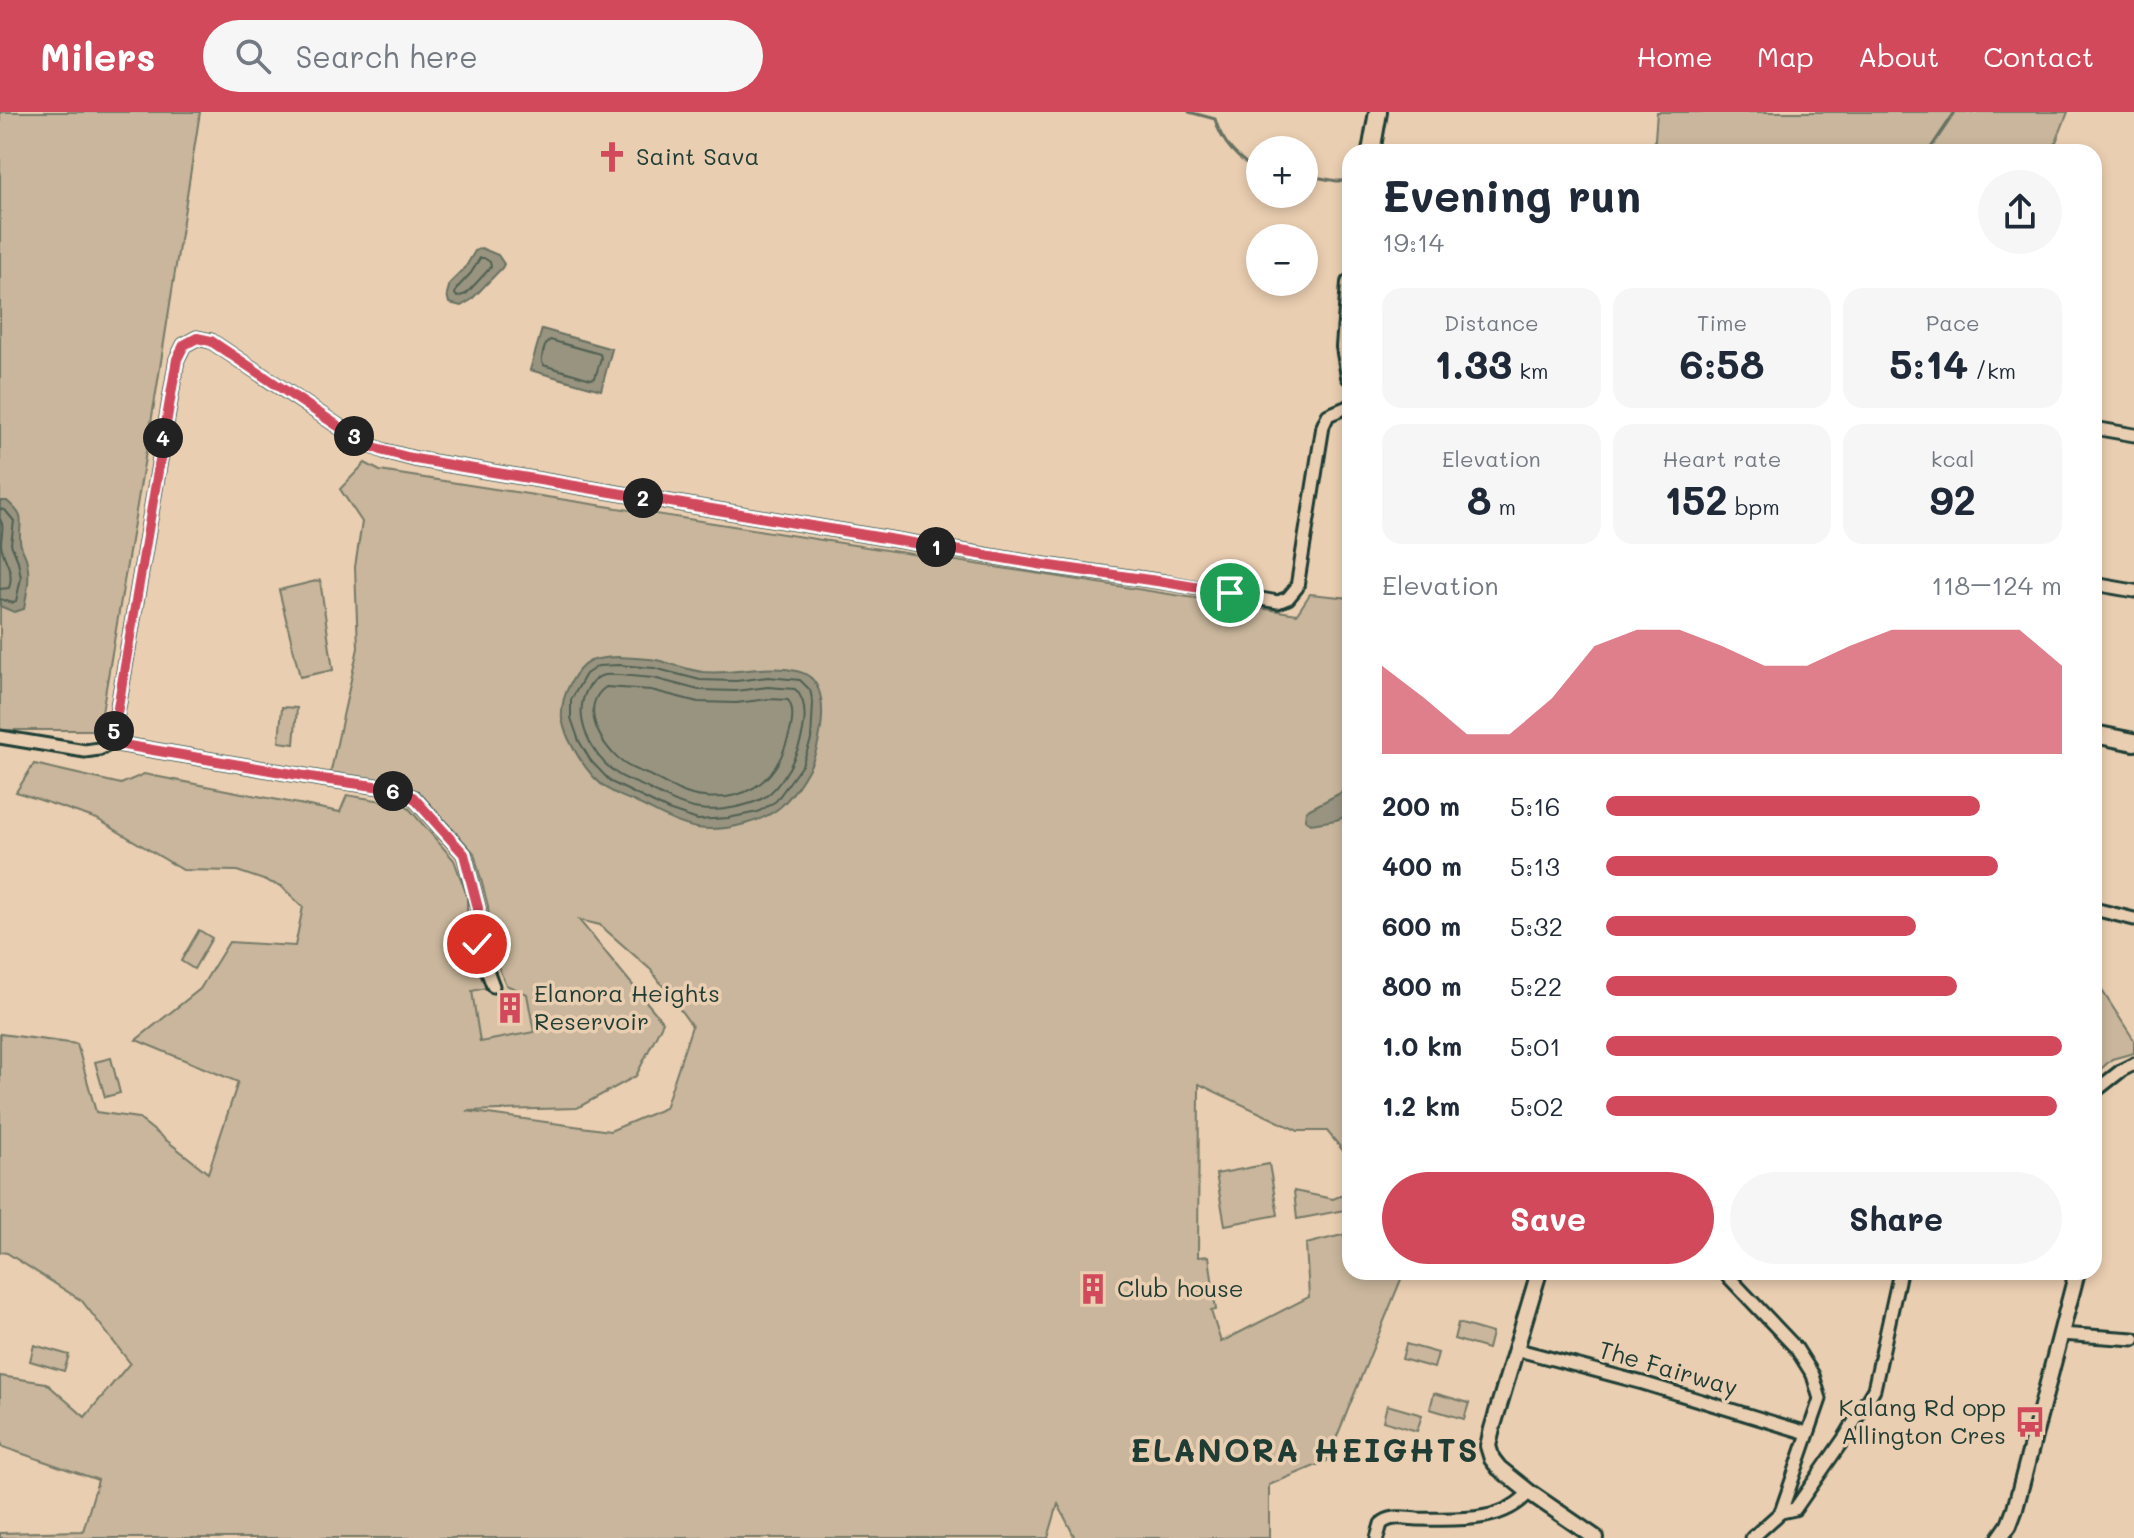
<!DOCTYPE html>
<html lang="en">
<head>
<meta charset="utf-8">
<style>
	:root { --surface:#fff; --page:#f6f6f7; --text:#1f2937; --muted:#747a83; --accent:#d1495b }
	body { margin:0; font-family:Mali,sans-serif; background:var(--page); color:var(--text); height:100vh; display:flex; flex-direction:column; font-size:30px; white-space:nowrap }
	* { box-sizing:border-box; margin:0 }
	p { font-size:26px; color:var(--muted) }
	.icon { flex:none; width:44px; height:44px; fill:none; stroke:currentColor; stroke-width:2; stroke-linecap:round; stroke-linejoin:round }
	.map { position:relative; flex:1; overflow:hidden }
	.sheet { position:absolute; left:1342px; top:32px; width:760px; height:1136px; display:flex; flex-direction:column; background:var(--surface); border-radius:24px; box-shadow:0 4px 12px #0003 }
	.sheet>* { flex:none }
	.fabs { position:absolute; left:1246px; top:24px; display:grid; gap:16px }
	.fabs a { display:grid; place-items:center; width:72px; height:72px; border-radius:50%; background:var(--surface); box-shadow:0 4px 12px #0003; font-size:40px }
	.pin { position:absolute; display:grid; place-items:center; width:68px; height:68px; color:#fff; margin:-34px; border:4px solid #fff; border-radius:50%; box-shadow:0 2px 8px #0007 }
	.km { position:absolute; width:40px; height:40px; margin:-20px; border-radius:50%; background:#222; color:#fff; font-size:22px; line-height:40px; text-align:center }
	.round { display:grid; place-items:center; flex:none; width:84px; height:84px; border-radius:42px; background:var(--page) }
	.overview { display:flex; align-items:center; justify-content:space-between; height:136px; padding:0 40px }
	h1 { font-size:44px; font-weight:800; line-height:60px }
	.stats { display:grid; grid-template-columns:repeat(3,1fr); gap:12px; height:136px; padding:8px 40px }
	.stats div { display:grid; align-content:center; border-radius:20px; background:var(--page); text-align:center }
	.stats b { font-size:40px; font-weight:800 }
	.stats small { font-size:22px; font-weight:400 }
	.stats p { font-size:22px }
	.chart { height:224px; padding:16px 40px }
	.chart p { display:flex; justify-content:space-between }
	.chart svg { width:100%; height:144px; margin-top:8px; fill:var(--accent); opacity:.7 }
	.action { display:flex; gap:16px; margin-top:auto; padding:16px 40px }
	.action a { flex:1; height:92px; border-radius:48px; background:var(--accent); color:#fff; font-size:32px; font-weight:800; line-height:92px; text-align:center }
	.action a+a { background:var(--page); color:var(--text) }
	ul { padding:0 40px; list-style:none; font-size:26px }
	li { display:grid; grid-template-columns:128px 96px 1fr; align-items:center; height:60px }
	li i { height:20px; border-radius:10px; background:var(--accent) }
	header { display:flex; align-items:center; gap:48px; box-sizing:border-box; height:112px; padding:0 40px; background:var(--accent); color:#fff }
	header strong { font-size:38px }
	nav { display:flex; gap:44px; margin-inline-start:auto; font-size:28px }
	.search { width:560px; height:72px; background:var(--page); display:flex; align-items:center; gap:20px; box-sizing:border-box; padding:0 28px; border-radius:44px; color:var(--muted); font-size:30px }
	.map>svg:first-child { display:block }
</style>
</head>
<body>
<header>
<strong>Milers</strong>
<div class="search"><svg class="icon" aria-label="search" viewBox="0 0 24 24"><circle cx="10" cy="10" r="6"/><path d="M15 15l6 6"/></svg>Search here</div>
<nav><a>Home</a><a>Map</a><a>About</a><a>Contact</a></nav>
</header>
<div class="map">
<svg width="2134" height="1426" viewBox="0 0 2134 1426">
	<rect width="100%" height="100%" fill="#eaceb1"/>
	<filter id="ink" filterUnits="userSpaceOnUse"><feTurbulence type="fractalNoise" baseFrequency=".0125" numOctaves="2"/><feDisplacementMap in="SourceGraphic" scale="16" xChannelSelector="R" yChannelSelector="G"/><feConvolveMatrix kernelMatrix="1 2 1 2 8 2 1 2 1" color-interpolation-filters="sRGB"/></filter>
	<g filter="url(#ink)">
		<path fill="#d9c2a6" d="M506,873L527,881L534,921L480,930L472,879Z"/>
		<g fill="#c9b69c" stroke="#747a68" stroke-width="2" fill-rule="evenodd">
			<path d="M0,0H200L157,275L99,618H0Z"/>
			<path d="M1657,0H2068L2052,40H1654Z"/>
			<path d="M365,351L380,359L1297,502L1310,482L1350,486V1059L1345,1041L1327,1019H1298L1199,972L1198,1145L1209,1144L1216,1198L1211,1199L1221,1230L1309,1185L1306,1132L1350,1121V1160H1404L1327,1349L1269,1373V1426H1075L1058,1392L1048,1426H0V1421L83,1419L98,1368L3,1335L0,1329V1264L46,1271L85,1305L130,1251L82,1189L7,1141L0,1140V922L77,932L96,1000L138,1006L208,1061L238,970L136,928L200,877L229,830L295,834L303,795L281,774L237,759L183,758L97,707L16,680L34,652L121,672L144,662L340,700L347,683L406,693L454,748L467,784V819L486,876L472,879L480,930L534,920L527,882L506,873L491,838L488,794L474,741L418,679L387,670L330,663L358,536L355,455L362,410L340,377ZM579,808L600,813L651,858L692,914L665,996L610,1019L466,999L577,996L636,964L663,910Z"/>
			<path d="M320,468L333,558L300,565L279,478Z"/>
			<path d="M282,595L297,596L294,632L279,630Z"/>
			<path d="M199,818L212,826L194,857L181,849Z"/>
			<path d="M2103,880L2134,928V941L2112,947L2101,957L2094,947V891Z"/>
			<path d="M111,946L120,981L105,985L95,950Z"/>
			<path d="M1269,1052L1278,1103L1225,1113L1216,1062Z"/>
			<path d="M1294,1079L1333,1087L1350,1080V1097L1297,1107Z"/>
			<path d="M1458,1211L1492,1221L1488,1237L1454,1227Z"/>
			<path d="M1406,1232L1438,1241L1434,1256L1402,1247Z"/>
			<path d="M34,1233L69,1243L64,1259L30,1249Z"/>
			<path d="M1434,1281L1469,1291L1464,1307L1430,1297Z"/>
			<path d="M1387,1293L1422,1303L1417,1319L1383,1309Z"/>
		</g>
		<g fill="#999480" stroke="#687162" stroke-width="2">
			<path d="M481,136L498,143L504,152L502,156L471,188L461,194L449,191L447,182L450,171L465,156L475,139Z"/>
			<path d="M542,217L612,237L601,278L530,258Z"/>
			<path d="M0,389H7C27,407 19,406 20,428C20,435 24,440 26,446C31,464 27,480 24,497L14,500L0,494Z"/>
			<path d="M619,545C631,546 644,546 656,548C671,551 687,558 703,560C735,563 769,551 800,560C835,569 821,636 808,658C802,669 795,679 787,688C770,710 724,720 697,716C675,712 655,699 635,690C626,686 616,683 608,677C589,666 566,629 562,607C561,594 564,583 570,572C583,547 593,546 619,545Z"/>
			<path d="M1350,676V703L1336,708L1311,712L1305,707L1306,699Z"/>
		</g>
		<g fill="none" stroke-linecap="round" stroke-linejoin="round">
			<g stroke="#506052" stroke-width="2">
				<path d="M480,146H484L490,150L491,155L466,182L457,185L455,182L457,176L471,161Z"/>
				<path d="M550,228L600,242L601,246L595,266L591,267L543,253C540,247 544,232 550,228Z"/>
				<path d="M0,397L5,398L14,409L11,432L18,449L21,466L16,489L13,491L0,487"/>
				<path d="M0,407C5,415 1,422 1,432C3,449 15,457 9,476L0,477"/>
				<path d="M619,553L654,556L700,568L736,569L768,565L800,568L810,578L813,591L811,628L802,653L776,689L758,700L728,706L698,708L668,698L611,670L591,649L579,629L571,606V588L586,562L598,554Z"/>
				<path d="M619,563L653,566L699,578L736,579L768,575L795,577C812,593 803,627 794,646C789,658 779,673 770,681C756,694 718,700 700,697C682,695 665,685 649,677C639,671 625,668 616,661C591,643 571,604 588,576C591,572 595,566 601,564C606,562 614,563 619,563Z"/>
				<path d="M606,575L651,578L698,590L736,591L769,587L788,588C797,600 790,622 785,635C772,672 743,689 704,685C686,684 668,673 653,665C644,660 633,658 625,652C603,638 577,594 606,575Z"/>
			</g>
			<g stroke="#687162" stroke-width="3">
				<path d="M1189,0L1215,7C1221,29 1238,50 1260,58"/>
				<path d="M1928,40L1955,0"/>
				<path d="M1304,63L1337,69H1350"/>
			</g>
			<defs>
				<g id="minor">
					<path d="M2094,316L2134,323"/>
					<path d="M2094,472L2134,479"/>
					<path d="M0,625L85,639L99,637L112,631L322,667L382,675L413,685L464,742L478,796L477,832L493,874"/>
					<path d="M112,631L177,247L184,233L197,226L211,229L362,330L384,339L415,347L1044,453L1164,470L1278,490L1288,486L1297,475L1323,314L1328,303L1350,294"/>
					<path d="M2094,797L2134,807"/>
					<path d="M2094,980L2122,958L2134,952"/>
					<path d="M1724,1160L1796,1236L1813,1263L1820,1287L1781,1400"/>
					<path d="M2060,1222L2134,1227"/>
					<path d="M1515,1237L1643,1271L1807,1321"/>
					<path d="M1377,1426L1381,1412C1390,1403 1404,1406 1417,1407C1454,1407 1503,1412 1529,1380"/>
					<path d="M1752,1426L1781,1400L1795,1397L1845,1325L1874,1277L1900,1160"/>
				</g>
				<g id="tertiary">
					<path d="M1539,1160L1492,1317L1488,1334L1492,1347L1499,1356L1529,1380L1596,1426"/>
					<path d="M2000,1426L2009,1413L2015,1397L2077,1160"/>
				</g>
				<g id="secondary">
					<path d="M1371,40L1378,0"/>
					<path d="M1350,171L1345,235L1350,264"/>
					<path d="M2094,622L2134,630"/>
				</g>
			</defs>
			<use href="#minor" stroke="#1f3d34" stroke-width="17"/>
			<use href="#tertiary" stroke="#1f3d34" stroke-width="20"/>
			<use href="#secondary" stroke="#1f3d34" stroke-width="22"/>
			<use href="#minor" stroke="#eaceb1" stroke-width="11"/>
			<use href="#tertiary" stroke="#eaceb1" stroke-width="14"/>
			<use href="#secondary" stroke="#eaceb1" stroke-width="16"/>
		</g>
	</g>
	<g fill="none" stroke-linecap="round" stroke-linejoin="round" filter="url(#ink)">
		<defs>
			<path id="route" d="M477,832L478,796L464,742L413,685L382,675L322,667L112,631L177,247L184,233L197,226L211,229L362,330L384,339L415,347L1044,453L1164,470L1230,481"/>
		</defs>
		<use href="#route" stroke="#fff" stroke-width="16"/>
		<use href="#route" stroke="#d1495b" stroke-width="10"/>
	</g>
	<defs>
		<symbol id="church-bare" viewBox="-9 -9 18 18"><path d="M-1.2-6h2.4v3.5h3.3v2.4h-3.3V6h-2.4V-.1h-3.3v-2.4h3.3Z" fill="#d1495b" stroke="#eaceb1" stroke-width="2.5" paint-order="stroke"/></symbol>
		<symbol id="building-bare" viewBox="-9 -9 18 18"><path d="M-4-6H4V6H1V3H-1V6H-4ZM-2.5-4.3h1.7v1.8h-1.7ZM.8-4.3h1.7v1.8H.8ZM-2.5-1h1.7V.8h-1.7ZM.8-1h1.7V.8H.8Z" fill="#d1495b" stroke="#eaceb1" stroke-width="2.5" paint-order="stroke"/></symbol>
		<symbol id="bus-bare" viewBox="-9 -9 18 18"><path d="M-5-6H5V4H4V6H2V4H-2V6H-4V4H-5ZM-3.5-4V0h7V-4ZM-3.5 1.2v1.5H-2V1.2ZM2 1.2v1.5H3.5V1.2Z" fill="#d1495b" stroke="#eaceb1" stroke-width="2.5" paint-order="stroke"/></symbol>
	</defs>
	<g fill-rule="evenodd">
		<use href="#church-bare" x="590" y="23" width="44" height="44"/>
		<use href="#building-bare" x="488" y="874" width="44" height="44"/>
		<use href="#building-bare" x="1071" y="1155" width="44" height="44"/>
		<use href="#bus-bare" x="2008" y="1288" width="44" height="44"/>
	</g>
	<g text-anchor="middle" stroke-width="7" stroke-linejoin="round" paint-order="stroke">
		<g font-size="24" fill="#1f3d34" stroke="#eaceb1" text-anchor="start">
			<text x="636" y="53">Saint Sava</text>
			<text x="534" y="890">Elanora Heights<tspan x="534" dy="28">Reservoir</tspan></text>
			<text x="1117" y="1185">Club house</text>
			<text x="2006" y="1304" text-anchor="end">Kalang Rd opp<tspan x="2006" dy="28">Allington Cres</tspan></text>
		</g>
		<g font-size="24" fill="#1f3d34" stroke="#eaceb1">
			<text transform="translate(1668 1257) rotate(16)" y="8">The Fairway</text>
		</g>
		<g font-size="32" font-weight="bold" letter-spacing="2" fill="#1f3d34" stroke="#eaceb1">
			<text x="1305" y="1350">ELANORA HEIGHTS</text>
		</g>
	</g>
</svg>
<div class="fabs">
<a>+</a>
<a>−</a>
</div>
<div class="pin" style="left:1230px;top:481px;background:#1e9e55"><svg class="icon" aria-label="arrive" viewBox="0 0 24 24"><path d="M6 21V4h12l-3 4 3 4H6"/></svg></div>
<div class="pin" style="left:477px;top:832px;background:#d93025"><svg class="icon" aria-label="check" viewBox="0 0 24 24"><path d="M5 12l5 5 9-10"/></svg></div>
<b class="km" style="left:936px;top:435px">1</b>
<b class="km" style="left:643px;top:386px">2</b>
<b class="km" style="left:354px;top:324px">3</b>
<b class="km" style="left:163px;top:326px">4</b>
<b class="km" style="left:114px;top:619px">5</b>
<b class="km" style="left:393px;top:679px">6</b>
<section class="sheet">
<div class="overview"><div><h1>Evening run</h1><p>19:14</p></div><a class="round"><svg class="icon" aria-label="share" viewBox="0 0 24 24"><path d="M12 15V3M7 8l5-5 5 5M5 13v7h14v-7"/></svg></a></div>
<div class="stats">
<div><p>Distance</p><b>1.33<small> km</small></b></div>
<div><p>Time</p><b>6:58</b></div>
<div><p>Pace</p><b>5:14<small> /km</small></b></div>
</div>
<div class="stats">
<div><p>Elevation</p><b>8<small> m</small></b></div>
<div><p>Heart rate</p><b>152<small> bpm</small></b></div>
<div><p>kcal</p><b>92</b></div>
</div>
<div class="chart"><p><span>Elevation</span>118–124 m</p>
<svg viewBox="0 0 160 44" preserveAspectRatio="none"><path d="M0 44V17L10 27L20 38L30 38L40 27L50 11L60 6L70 6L80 11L90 17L100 17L110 11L120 6L130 6L140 6L150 6L160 17V44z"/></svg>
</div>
<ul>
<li><b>200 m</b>5:16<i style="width:82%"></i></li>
<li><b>400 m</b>5:13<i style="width:86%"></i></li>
<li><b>600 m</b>5:32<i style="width:68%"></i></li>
<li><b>800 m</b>5:22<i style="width:77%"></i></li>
<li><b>1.0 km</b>5:01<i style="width:100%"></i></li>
<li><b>1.2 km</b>5:02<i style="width:99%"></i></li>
</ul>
<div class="action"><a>Save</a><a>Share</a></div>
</section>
</div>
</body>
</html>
